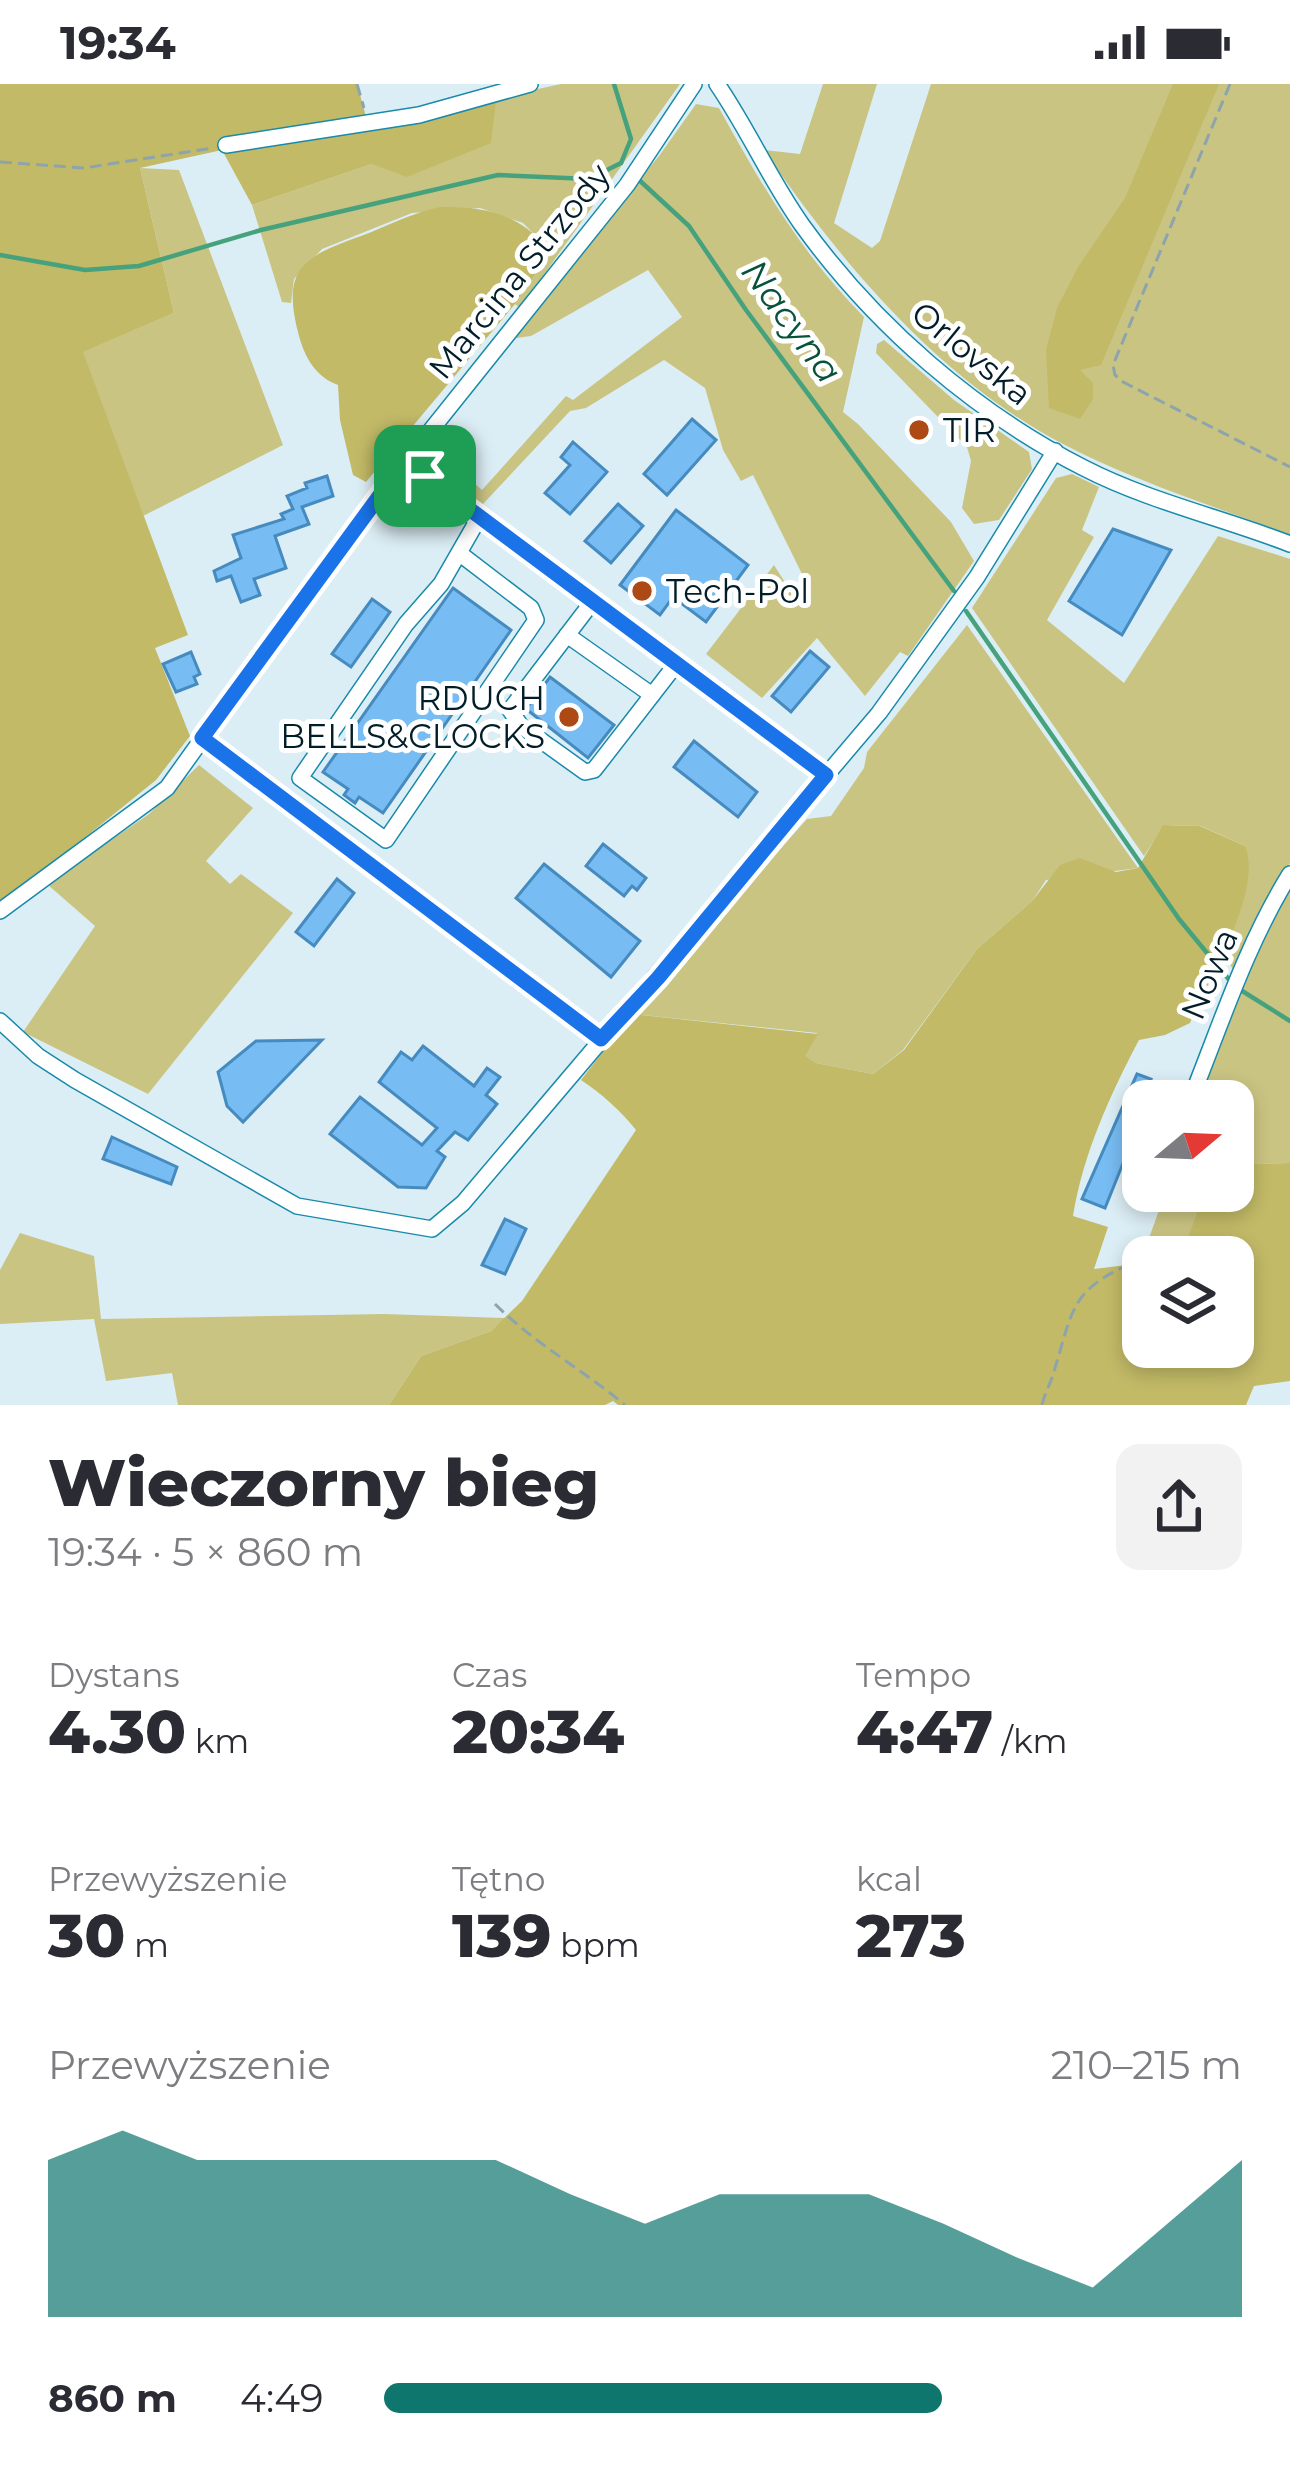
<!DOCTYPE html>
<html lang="pl">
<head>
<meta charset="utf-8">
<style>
	:root { --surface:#fff; --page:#f2f2f3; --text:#2b2b33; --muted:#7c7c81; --accent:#0f766e }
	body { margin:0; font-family:Montserrat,sans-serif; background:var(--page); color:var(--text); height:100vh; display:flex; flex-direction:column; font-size:45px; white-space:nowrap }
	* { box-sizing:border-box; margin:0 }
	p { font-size:39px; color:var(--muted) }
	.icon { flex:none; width:66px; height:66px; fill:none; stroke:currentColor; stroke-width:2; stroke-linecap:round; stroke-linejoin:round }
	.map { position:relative; height:1321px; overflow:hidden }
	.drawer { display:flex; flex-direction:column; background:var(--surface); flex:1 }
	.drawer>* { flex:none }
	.needle { width:78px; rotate:71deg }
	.buttons { position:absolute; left:1122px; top:996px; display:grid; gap:24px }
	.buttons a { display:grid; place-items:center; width:132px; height:132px; border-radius:24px; background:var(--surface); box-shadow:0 6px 18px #0003; font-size:60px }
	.pin { position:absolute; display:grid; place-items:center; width:102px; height:102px; color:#fff; margin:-51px; border-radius:24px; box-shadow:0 6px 18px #0006 }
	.round { display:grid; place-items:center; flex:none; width:126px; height:126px; border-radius:24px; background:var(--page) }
	.head { display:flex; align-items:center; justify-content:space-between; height:204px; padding:0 48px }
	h1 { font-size:66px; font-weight:800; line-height:90px }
	.stats { display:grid; grid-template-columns:repeat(3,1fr); gap:18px; height:204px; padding:12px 48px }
	.stats div { display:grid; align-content:center }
	.stats b { font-size:60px; font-weight:800 }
	.stats small { font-size:33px; font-weight:400 }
	.stats p { font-size:33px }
	.chart { height:336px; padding:24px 48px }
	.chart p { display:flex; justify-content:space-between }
	.chart svg { width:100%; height:216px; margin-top:12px; fill:var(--accent); opacity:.7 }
	ul { padding:0 48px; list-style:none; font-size:39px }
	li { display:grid; grid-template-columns:192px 144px 1fr; align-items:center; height:90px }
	li i { height:30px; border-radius:15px; background:var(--accent) }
	.status { display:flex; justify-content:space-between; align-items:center; height:84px; padding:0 60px; background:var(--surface); direction:ltr }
	.status svg { height:33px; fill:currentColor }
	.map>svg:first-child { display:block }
</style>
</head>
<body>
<div class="status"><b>19:34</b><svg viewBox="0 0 49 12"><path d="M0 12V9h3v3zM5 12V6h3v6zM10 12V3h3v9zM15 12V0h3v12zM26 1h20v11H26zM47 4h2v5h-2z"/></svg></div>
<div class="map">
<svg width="1290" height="1321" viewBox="0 0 1290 1321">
	<rect width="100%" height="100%" fill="#dceef5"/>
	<g fill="#cac483">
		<path d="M561,0H680L520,224L515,220L535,191L547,163L523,139L480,124L412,129L322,165L294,195L291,219L282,218L252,121L372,80L496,14Z"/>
		<path d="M823,0H877L834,139L872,164L880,157L931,0H1290V451C1214,422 1133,397 1061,359C938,294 841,179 764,66L800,70Z"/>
		<path d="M696,20L719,24C762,102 801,169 864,233L843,328L858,340L951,438L974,477L908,572L900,568L865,612L817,554L762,614L706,570L774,481L793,511L808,502L753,391L741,397L723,366L705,304L664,276L586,324L570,327L483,420C461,406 428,392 432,362L482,406L566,312L573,316L682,233L648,186L531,252L503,256L659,72Z"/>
		<path d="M140,84L179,86L283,361L143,432L82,268L174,229Z"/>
		<path d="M884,256L954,316L1029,368L1032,385L999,436L974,440L962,424L971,377L967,363L876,269L877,260Z"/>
		<path d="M1072,390L1099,403L1082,446L1094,453L1047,536L1124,599L1218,452L1290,475V779L1266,817L1233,885L1222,870L1244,812L1245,762L1201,742L1164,741L1144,772L972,524L1056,394Z"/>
		<path d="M967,541L1138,784L1046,796L1033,816L977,865L903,966L873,990L816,979L804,972L817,949L632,930L807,735L831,732L864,684L867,668Z"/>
		<path d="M199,681L253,724L206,777L230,800L241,790L293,829L148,1010L23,948L95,842L47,800L149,730Z"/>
		<path d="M1290,800V1079L1254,1080L1233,1092V1017H1198L1240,901Z"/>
		<path d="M1166,1107H1206L1180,1173H1143L1140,1179Z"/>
		<path d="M20,1149L94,1172L101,1235L384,1230L505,1234L491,1247L421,1272L389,1321H178L172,1289L106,1297L94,1235L0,1240V1186Z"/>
	</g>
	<g fill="#c2ba67">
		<path d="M0,0H357L367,36L497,9L491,59L407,93L372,80L252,121L222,66L140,84L174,229L83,268L188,551L155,564L190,652L156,696L0,822Z"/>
		<path d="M1173,0H1219L1101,281L1080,286L1093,299V315L1080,335L1049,324L1046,266L1057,224L1078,183L1125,114Z"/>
		<path d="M440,123C487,123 513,128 547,162L535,191L515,220L366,398L353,391L340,336L338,301C316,293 305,274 299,252C281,185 302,173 361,152C388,142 411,129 440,123Z"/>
		<path d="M1163,741L1200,742L1245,762C1264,806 1208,895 1190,939L1165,951L1139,956C1110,1011 1083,1070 1073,1132L1108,1143L1094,1185L1143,1179V1263H1233V1173H1180L1205,1108L1233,1107V1092L1254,1080L1290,1079V1297L1254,1302L1246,1321H618L613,1317L605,1321H389L421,1272L491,1247L522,1217L636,1046C622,1028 601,1009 581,996L632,930L818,950L805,972L816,979L873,990L904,966L977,865L1033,816L1060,781L1080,774L1116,788L1138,784Z"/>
	</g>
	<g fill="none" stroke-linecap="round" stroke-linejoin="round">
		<g stroke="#46a27d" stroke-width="4.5">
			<path d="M614,0L631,55L621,79"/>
			<path d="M638,95L689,142L746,226L954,507"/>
			<path d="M0,171L85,186L139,182L261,146L498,91L589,95L621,79"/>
			<path d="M966,527L1179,835L1231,898"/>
			<path d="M1239,905L1290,937"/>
		</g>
	</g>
	<g fill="#77bcf2" stroke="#468bbf" stroke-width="3">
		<path d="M692,335L716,356L667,411L644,390Z"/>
		<path d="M573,358L607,388L570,430L545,409L570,381L561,373Z"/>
		<path d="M327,392L333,412L302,423L309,440L275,452L286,484L254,495L260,511L241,518L231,492L217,497L214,487L241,474L233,451L284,435L281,430L293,425L287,412L307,404L305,399Z"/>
		<path d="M618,420L643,442L611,479L585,457Z"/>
		<path d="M676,426L748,481L706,538L673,513L660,531L620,501Z"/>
		<path d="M1113,445L1171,466L1122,551L1069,517Z"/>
		<path d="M453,504L511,546L383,729L359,713L355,719L344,711L348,705L323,688Z"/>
		<path d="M372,515L390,528L351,583L332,570Z"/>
		<path d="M810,567L829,583L791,628L772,612Z"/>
		<path d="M191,568L200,590L194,593L197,600L176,608L163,580Z"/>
		<path d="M550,593L614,641L588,674L526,625Z"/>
		<path d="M694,657L757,708L738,733L674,683Z"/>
		<path d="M603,760L646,794L637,806L632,802L624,812L586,782Z"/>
		<path d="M544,780L640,857L611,893L516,814Z"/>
		<path d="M337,795L354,809L314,862L296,848Z"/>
		<path d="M322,956L243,1038L227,1022L218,988L256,957Z"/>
		<path d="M423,962L474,1002L487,984L500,993L486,1011L497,1020L468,1056L455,1048L437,1067L445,1073L426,1104L398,1103L330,1050L360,1013L422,1061L437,1044L379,998L401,968L412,976Z"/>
		<path d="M1137,990L1151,995L1132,1039L1138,1042L1105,1124L1082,1115Z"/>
		<path d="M112,1053L177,1083L171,1100L103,1075Z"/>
		<path d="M505,1135L526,1145L505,1190L482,1181Z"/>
	</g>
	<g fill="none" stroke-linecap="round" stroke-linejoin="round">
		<defs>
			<g id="minor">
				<path d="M717,0C748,45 770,96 802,141C874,241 974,328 1084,384C1148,417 1223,434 1290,460"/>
				<path d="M226,61L419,31L530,0"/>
				<path d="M405,377L826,691"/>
				<path d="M459,469L531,524L536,536L386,756L300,694L406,540L441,500L480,432"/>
				<path d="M593,517L510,626L521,642L585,688L594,686L677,579"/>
				<path d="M567,551L652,611"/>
				<path d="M202,654L601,955"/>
				<path d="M0,827L167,704L363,431L627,101L694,0"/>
				<path d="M0,937L38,972L75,996L297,1122L432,1145L463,1119L879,629L977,493L1055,367"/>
				<path d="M1190,1017C1221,940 1246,861 1290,790"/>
			</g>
		</defs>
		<use href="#minor" stroke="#188aab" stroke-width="18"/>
		<g stroke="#8ea4ad" stroke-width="3" stroke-dasharray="12 6" stroke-linecap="butt">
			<path d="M357,0L364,24"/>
			<path d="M1230,0L1113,281L1115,291L1123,298L1290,383"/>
			<path d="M0,78L84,84L213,64"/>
			<path d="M495,1220C535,1260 582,1285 625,1321"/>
			<path d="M1042,1321C1045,1308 1052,1297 1055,1284C1073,1225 1071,1206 1132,1179"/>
		</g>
		<use href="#minor" stroke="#fff" stroke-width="15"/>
	</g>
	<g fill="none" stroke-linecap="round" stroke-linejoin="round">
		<defs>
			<path id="route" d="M405,377L826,691L658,894L601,955L202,654Z"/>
		</defs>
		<use href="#route" stroke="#fff" stroke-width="24"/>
		<use href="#route" stroke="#1a73e8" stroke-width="15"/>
	</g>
	<g fill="#ad4915" stroke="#fff" stroke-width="4.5">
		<circle cx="919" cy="346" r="12"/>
		<circle cx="642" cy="507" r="12"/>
		<circle cx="569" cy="633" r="12"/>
	</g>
	<g text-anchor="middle" stroke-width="10" stroke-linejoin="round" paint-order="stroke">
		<g font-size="33" fill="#001d28" stroke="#fff">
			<text transform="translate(519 187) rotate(-51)" y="12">Marcina Strzody</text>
			<text transform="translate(972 269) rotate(39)" y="12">Orlovska</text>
			<text transform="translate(1209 890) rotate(-67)" y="12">Nowa</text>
		</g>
		<g font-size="33" fill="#001d28" stroke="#fff" text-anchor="start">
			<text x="943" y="358">TIR</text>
			<text x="666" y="519">Tech-Pol</text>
			<text x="545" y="626" text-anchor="end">RDUCH<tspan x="545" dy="38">BELLS&amp;CLOCKS</tspan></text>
		</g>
		<g font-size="36" font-style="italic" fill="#07533a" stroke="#fff">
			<text transform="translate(792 237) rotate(54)" y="13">Nacyna</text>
		</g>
	</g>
</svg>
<div class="buttons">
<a><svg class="needle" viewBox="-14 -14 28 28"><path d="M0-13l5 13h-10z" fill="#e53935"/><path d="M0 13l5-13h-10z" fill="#7c7c81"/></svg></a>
<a><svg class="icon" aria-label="layers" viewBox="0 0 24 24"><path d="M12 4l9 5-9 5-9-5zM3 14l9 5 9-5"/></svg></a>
</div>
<div class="pin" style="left:425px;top:392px;background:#1e9e55"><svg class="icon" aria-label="arrive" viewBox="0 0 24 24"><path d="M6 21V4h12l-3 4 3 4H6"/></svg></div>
</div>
<section class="drawer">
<div class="head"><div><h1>Wieczorny bieg</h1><p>19:34 · 5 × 860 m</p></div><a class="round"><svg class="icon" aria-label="share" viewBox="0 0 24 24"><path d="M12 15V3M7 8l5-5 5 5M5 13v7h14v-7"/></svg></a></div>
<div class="stats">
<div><p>Dystans</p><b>4.30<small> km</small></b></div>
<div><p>Czas</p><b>20:34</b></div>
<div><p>Tempo</p><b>4:47<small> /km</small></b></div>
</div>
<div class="stats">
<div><p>Przewyższenie</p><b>30<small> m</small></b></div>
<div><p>Tętno</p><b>139<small> bpm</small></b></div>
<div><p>kcal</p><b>273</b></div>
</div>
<div class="chart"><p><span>Przewyższenie</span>210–215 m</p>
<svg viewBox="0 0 160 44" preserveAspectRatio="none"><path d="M0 44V12L10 6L20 12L30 12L40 12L50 12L60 12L70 19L80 25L90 19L100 19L110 19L120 25L130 32L140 38L150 25L160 12V44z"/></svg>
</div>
<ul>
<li><b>860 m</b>4:49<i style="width:65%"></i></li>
</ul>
</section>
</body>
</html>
